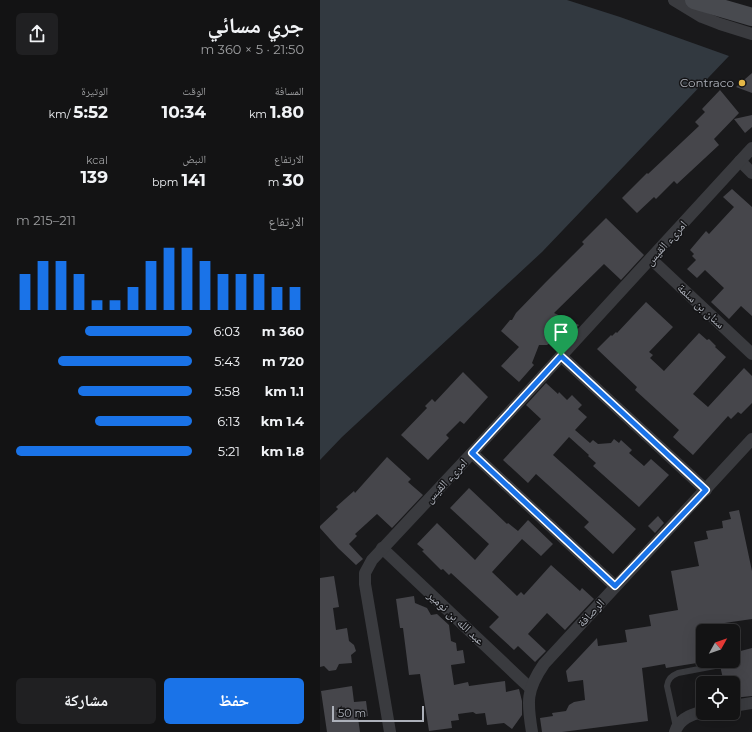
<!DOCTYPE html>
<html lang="ar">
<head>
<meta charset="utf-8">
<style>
	:root { --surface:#131314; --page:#202022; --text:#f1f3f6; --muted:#9d9ea0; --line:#323234; --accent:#1a73e8 }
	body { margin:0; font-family:Montserrat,"Noto Naskh Arabic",sans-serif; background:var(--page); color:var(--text); direction:rtl; height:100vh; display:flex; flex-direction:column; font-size:15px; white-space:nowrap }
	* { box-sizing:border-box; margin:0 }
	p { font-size:13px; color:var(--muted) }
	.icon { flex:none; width:22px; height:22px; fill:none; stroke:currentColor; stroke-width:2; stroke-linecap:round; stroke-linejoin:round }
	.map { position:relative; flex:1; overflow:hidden; direction:ltr }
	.panel { display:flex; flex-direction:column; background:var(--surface); width:320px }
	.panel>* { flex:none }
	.needle { width:26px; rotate:50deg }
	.buttons { position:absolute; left:376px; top:624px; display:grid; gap:8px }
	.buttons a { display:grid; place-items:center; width:44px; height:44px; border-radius:6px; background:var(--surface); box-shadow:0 4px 16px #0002,0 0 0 1px var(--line); font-size:20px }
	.scale { position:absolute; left:12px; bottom:10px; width:92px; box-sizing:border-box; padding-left:4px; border:2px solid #acb0b9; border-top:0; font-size:11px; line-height:14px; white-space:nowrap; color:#acb0b9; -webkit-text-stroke:3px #141416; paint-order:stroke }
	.pin { position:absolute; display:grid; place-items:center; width:34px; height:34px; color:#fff; margin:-41px -17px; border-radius:50% 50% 50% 0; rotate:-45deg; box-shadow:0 0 4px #0007 }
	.pin .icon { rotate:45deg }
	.round { display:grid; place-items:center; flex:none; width:42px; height:42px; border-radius:6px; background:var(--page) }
	.summary { display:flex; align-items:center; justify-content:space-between; height:68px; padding:0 16px }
	h1 { font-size:22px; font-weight:700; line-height:30px }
	.metrics { display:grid; grid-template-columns:repeat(3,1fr); gap:6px; height:68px; padding:4px 16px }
	.metrics div { display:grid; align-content:center }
	.metrics b { font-size:17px; font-weight:700 }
	.metrics small { font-size:11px; font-weight:400 }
	.metrics p { font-size:11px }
	.chart { height:112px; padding:8px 16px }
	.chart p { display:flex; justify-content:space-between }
	.chart svg { width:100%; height:72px; margin-top:4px; stroke:var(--accent); stroke-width:6 }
	.cta { display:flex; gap:8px; margin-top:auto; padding:8px 16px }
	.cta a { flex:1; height:46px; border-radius:6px; background:var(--accent); color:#fff; font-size:16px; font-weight:700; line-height:46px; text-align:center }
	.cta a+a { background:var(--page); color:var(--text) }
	ul { padding:0 16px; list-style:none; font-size:13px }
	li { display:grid; grid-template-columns:64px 48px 1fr; align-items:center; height:30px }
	li i { height:10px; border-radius:5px; background:var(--accent) }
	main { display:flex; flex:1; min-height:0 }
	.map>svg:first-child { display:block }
</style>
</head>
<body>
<main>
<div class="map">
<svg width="432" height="732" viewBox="0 0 432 732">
	<rect width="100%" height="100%" fill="#19191b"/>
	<path fill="#323940" d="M0,0H247L300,17L409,56L222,252L22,437L0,460Z"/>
	<g fill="#46464b">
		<path d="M432,73V93L416,87Z"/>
		<path d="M400,90L419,113L394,139L399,145L357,184L354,181L336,199L334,197L317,213L302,198L327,173L328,174L379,126L375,122L385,112L382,109Z"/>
		<path d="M432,115V127L425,133L414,119Z"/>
		<path d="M412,189L432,207V316L421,306L409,319L391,302L404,288L385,270L377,278L367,269L376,260L372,256L374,254L370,250L386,231L389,234L414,207L403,197Z"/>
		<path d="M286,218L324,255L301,280L284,264L234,313L259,325L257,327L238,324L231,331L230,343L227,345H219L212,363L214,365L199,382L181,366L199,347L181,331L190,320H192L196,313L225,283L264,244L262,242Z"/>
		<path d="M326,302L353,327L329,352L333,355L330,358L344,371L379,333L387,340L389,339L396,346L395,347L406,357L373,394L388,407L424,368L432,376V403L421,414L418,412L411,419L408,416L373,455L353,437L359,430L315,390L317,387L277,349L291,335L292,336L296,332L297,333Z"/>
		<path d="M143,372L168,397L144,424L140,421L126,435L129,438L108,460L81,435L107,408L105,406L112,399L115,402Z"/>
		<path d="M226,383L238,394L239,392L247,400L252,395L262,405L258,409L267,417L255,430L270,443L273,440L278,444L291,443L294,439L299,443L301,440L312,450L309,453L324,466L331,459L349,475L319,507L273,466L276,463L268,456L269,455L249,437L233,455L316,529L293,554L264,527L269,522L216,474L208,483L183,460L221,419L206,405Z"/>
		<path d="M67,457L91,479L88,482L103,495L72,528L57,514L35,534L37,536L29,544L43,559L36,565L18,548L0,528V526L18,509L16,507L34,491L35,493Z"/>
		<path d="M149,488L187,524L188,523L198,531L208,520L233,544L221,556L202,539L172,572L197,596L201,592L204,595L231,565L260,591L262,588L274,599L245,630L227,613L208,634L226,651L215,662L198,646L194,650L169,627L179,617L131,573L129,575L123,569L121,570L102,551L104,550L97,544L117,523L155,560L169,544L130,508Z"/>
		<path d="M419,510L432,571V619L384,626L385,631H383V662L346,668L345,664L322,668L328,721L242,732H222L220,718L233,716L232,713L246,711L249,705L254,702L265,700L263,680L248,682L246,671L277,638L278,646L307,642L305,630L331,626L329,615L358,610L351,571L379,566L374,542L388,539L386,531L403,528L402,521L411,519L409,512Z"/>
		<path d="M338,516L344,523L335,533L328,526Z"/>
		<path d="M14,576L19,607L13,608L16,630L27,628L29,641L34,645L36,651L31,655L32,663L19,664L16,670L9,671L4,666L0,667V578Z"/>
		<path d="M94,596L95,603L107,608L111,615L117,614L129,625L131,641L136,643L137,651L143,650L145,663L131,665L134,685L148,682L149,686L185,681L186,692L199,689L202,701V715L192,729L184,723L167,725L165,713L156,714L153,712L138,714L139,720L131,721L132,728L109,731L100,674L89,675L83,628H80L76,599Z"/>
		<path d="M432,648V696L413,698V683H404L399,661H413V653Z"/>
		<path d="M32,686L34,702L46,701L48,716L38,718L40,732H7L1,691Z"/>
	</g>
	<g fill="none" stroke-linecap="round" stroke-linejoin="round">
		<path stroke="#3a3b3f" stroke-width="6" d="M356,727L347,686C348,679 351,676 358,673L395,666"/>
		<g stroke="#3a3b3f" stroke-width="12">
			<path d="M354,0L382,17L400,24L432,34"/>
			<path d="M420,161L432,173"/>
			<path d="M331,259L432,354"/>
			<path d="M241,356L386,490"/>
			<path d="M152,453L295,586"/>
			<path d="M62,548L210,688"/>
			<path d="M413,706L432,703"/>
			<path d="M70,732L45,584V573L52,560L152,453L432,148"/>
			<path d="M212,732C207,702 206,690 224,664L432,439"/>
			<path d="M355,732C359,719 371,714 383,712"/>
		</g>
		<path stroke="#484a4f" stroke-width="18" d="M374,0L432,17"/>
	</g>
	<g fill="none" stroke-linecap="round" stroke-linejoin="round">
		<defs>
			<path id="route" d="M241,356L386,490L295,586L152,453Z"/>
		</defs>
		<use href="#route" stroke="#fff" stroke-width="8"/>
		<use href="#route" stroke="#1a73e8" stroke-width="5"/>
	</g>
	<circle fill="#e5b747" stroke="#141416" stroke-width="1.5" cx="422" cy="83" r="4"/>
	<g text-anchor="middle" stroke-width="3" stroke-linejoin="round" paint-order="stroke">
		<g font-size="12" fill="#acb0b9" stroke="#141416" text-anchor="end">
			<text x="414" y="87">Contraco</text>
		</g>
		<g font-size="12" fill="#acb0b9" stroke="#141416">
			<text transform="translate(346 243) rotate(-48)" y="4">امرىء القيس</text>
			<text transform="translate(381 306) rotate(43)" y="4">سنان بن سلمة</text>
			<text transform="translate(126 481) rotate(-47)" y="4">امرىء القيس</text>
			<text transform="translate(271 613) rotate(-47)" y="4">الرصافة</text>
			<text transform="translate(136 618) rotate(43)" y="4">عبد الله بن نومير</text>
		</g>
	</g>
</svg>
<div class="buttons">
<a><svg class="needle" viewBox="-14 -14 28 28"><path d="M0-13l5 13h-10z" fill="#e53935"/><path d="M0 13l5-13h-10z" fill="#9d9ea0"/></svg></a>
<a><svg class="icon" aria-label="locate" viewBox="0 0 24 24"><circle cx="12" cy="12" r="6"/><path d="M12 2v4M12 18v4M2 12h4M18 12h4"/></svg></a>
</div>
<div class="scale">50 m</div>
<div class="pin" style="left:241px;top:356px;background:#1e9e55"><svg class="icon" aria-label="arrive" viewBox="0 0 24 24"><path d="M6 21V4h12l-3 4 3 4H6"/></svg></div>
</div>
<section class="panel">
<div class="summary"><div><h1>جري مسائي</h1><p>21:50 · 5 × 360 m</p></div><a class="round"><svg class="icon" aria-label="share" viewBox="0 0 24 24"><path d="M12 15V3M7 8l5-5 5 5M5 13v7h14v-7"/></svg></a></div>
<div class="metrics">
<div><p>المسافة</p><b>1.80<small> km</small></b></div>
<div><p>الوقت</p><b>10:34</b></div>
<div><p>الوتيرة</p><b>5:52<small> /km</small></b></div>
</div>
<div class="metrics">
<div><p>الارتفاع</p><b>30<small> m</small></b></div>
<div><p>النبض</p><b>141<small> bpm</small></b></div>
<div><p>kcal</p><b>139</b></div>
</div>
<div class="chart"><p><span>الارتفاع</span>211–215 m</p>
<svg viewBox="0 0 160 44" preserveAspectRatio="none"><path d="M5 44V22M15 44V14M25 44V14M35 44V22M45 44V38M55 44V38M65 44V30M75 44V14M85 44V6M95 44V6M105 44V14M115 44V22M125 44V22M135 44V22M145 44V30M155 44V30"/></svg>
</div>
<ul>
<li><b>360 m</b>6:03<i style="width:61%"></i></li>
<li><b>720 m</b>5:43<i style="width:76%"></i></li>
<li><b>1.1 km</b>5:58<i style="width:65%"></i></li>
<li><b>1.4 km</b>6:13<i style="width:55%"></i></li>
<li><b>1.8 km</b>5:21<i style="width:100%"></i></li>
</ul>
<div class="cta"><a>حفظ</a><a>مشاركة</a></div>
</section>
</main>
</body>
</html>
